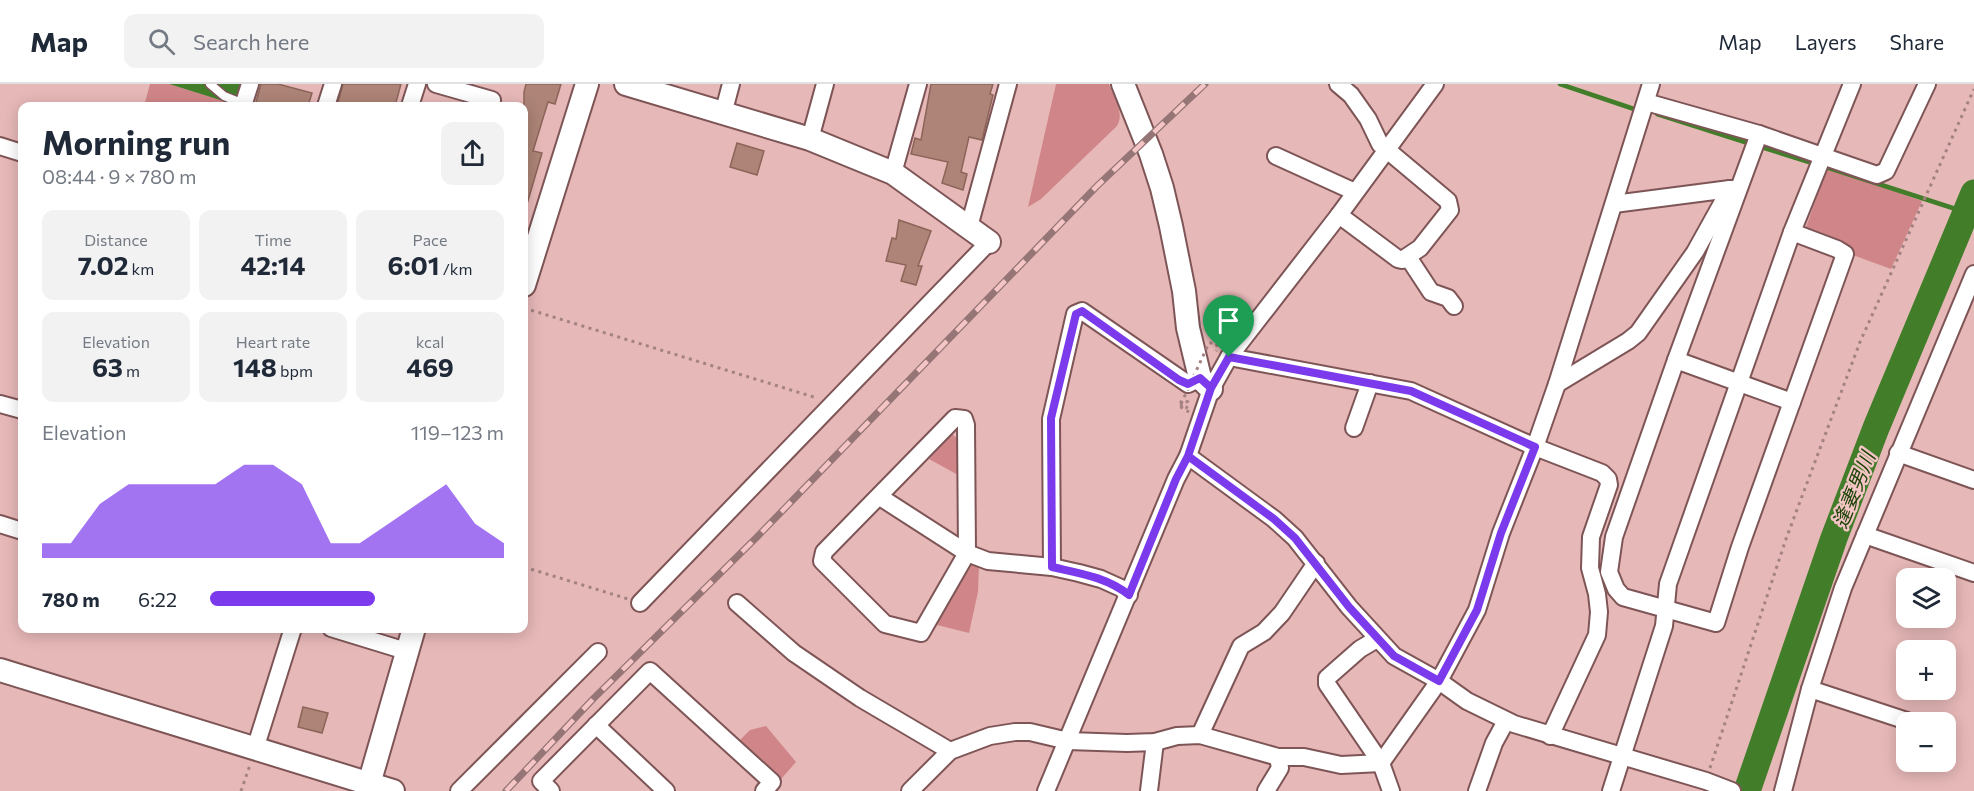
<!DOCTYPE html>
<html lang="en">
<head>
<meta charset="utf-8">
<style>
	:root { --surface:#fff; --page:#f2f2f3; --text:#1f2937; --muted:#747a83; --line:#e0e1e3; --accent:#7c3aed }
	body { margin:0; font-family:Commissioner,"Noto Sans JP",sans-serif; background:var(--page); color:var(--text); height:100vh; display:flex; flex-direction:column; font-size:22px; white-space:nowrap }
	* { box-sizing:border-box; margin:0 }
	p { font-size:20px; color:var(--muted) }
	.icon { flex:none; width:33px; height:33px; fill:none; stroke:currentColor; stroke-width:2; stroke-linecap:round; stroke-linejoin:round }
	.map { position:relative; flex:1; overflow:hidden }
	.panel { position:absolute; left:18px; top:18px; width:510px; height:531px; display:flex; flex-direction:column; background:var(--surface); border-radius:12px; box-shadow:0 3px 15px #0003 }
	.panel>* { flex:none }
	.tools { position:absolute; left:1896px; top:484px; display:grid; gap:12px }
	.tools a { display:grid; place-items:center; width:60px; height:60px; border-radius:12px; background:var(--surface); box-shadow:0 3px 15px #0003; font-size:30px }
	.pin { position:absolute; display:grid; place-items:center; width:51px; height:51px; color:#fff; margin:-62px -26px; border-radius:50% 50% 50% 0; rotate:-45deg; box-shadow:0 0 6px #0007 }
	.pin .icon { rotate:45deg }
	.round { display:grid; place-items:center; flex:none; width:63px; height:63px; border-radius:12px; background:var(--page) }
	.head { display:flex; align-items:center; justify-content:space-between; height:102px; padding:0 24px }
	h1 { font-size:33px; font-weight:700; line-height:45px }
	.figures { display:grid; grid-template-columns:repeat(3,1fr); gap:9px; height:102px; padding:6px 24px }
	.figures div { display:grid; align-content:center; border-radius:12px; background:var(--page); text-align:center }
	.figures b { font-size:26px; font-weight:700 }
	.figures small { font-size:16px; font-weight:400 }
	.figures p { font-size:16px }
	.chart { height:168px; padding:12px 24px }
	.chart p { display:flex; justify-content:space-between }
	.chart svg { width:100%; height:108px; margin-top:6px; fill:var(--accent); opacity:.7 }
	ul { padding:0 24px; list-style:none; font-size:20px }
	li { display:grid; grid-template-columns:96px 72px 1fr; align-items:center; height:45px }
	li i { height:15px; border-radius:8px; background:var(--accent) }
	header { display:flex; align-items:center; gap:36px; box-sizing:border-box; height:84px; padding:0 30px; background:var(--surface); border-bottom:2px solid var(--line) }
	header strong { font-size:28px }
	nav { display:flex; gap:33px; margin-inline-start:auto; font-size:21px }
	.search { width:420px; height:54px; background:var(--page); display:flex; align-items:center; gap:15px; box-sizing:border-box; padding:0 21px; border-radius:12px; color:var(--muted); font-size:22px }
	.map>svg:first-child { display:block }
</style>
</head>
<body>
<header>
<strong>Map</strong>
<div class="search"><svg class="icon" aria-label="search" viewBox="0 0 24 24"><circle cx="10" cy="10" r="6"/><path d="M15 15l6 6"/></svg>Search here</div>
<nav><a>Map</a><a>Layers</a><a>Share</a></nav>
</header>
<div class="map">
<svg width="1974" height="707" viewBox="0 0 1974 707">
	<rect width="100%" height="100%" fill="#e7b8b8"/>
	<g fill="#d08688">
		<path d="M150,0H169L236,21L235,22H144Z"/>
		<path d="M1056,0H1109C1114,13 1125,29 1117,42L1041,115L1028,123Z"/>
		<path d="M1827,84L1922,117L1891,185L1809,155L1805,146Z"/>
		<path d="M952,350L958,355V391L929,375Z"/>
		<path d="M979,480L978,508L969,549L937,541L966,481Z"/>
		<path d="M766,642L796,678L782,694H773L737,659L750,646Z"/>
	</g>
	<path fill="#427e2a" d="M169,0H243L236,21Z"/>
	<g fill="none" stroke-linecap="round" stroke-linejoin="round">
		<g stroke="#427e2a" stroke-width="4.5">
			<path d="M1560,0L1634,25"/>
			<path d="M1657,30L1751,60"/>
			<path d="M1758,62L1809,78"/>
			<path d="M1829,84L1965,128"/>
		</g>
		<path stroke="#427e2a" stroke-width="27" d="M1747,707L1834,454L1876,344L1974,109"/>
	</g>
	<g fill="#ad8477" stroke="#8c6559" stroke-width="1.5">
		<path d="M261,0H278L312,9L308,22H294L279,19L278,22H271L256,18Z"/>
		<path d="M343,0H401L395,22H337Z"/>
		<path d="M526,0H561L555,20L548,18L533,67L542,69L527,120H524V8Z"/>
		<path d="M931,0H993L990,10L993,11L982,56L969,53L961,88L967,90L963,106L942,99L948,78L911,70L915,54L921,56Z"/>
		<path d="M737,59L764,67L757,91L730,83Z"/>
		<path d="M899,136L931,147L918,182H922L916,201L901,197L906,181L886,177L892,154L896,155Z"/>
		<path d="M303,623L328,629L322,649L298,643Z"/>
	</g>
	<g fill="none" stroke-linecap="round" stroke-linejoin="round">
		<defs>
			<path id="lane" d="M210,0L224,12L244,20"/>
			<g id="street">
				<path d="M436,0L492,16L490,22"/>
				<path d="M1338,0L1351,11L1368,35L1380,60L1448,117L1450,126L1420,164L1402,176L1398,175L1339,131"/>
				<path d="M1646,18L1759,50L1877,91L1886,87L1927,0"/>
				<path d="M243,22L250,0"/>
				<path d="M326,22L333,0"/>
				<path d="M410,22L417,0"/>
				<path d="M723,30L731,0"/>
				<path d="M1759,50L1676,276L1614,453L1609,488L1616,505L1623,513L1716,539L1740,463L1845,170L1837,165L1792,148"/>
				<path d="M810,55L825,0"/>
				<path d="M0,62L22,69"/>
				<path d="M1276,72L1355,108"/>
				<path d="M893,89L918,0"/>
				<path d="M1614,120L1730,105"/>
				<path d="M969,143L1008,0"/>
				<path d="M1408,173L1431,208L1448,214L1454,222"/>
				<path d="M1229,273L1411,307L1535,363L1602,389L1608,395L1609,401L1591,453L1590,484L1597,510L1599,528L1597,551L1550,652"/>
				<path d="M1676,276L1792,318"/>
				<path d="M1557,300L1628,257L1638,249L1695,168L1730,105L1736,106"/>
				<path d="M0,320L22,326"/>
				<path d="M955,334L964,335L966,341L967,469L921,549L885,540L822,477L824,468Z"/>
				<path d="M1354,344L1370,299"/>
				<path d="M1898,369L1974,396"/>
				<path d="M1188,372L1274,435L1295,454L1349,523L1394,572L1439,597L1467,617L1514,640L1706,697L1732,707"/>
				<path d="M880,413L967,469L988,477L1052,483L1079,489L1101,495L1121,504L1129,511"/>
				<path d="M0,440L22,447"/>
				<path d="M1865,451L1974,489"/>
				<path d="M1052,483L1051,335L1075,230L1082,227L1188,300L1200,294"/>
				<path d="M640,519L989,158"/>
				<path d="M737,519L794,569L860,614L950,667"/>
				<path d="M331,544L406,567"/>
				<path d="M1377,555L1360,565L1327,594V600L1381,679L1391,707"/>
				<path d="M1810,605L1907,637"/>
				<path d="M596,641L666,707"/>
				<path d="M1200,651L1241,562L1264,548L1282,529L1316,479"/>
				<path d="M255,665L293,544"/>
				<path d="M1381,679L1439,597L1477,526L1501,449L1535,363L1557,300L1651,0"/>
				<path d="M459,707L598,568"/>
				<path d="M551,707L541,697L650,587L772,698L764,707"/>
				<path d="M910,707L950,667L990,652L1015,648H1030L1068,657L1127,659L1155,658L1177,652L1200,651L1278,673H1304L1341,681L1381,679"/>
				<path d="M1046,707L1176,395L1188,372L1211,305L1229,273L1339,131L1435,0"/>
				<path d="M1149,707L1155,658"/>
				<path d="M1266,707L1280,684L1278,673"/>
				<path d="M1477,707L1494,659L1506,637"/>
				<path d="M1611,707L1664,542L1668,500L1792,148L1852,0"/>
				<path d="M1783,707L1810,605L1843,504L1974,190"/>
			</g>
			<g id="secondary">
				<path d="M626,0L810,55L893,89L989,158"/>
				<path d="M1123,0L1151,70L1162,104L1171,142L1184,207L1188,244L1200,294L1211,305"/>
				<path d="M524,201L587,0"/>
				<path d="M0,586L393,707"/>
				<path d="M369,700L414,544"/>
			</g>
		</defs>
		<use href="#lane" stroke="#7e5556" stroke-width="11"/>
		<use href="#street" stroke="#7e5556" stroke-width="20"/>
		<use href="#secondary" stroke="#7e5556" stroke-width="26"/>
		<g stroke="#a48182" stroke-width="3" stroke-dasharray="3 4.5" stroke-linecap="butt">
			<path d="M524,224L817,314"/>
			<path d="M1181,320L1182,324H1186L1189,321L1188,318L1182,316L1179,322L1189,328"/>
			<path d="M524,483L628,515"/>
			<path d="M1710,684L1786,455L1860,258L1974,5"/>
			<path d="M241,707L250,681"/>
		</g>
		<use href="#lane" stroke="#fff" stroke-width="8"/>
		<use href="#street" stroke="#fff" stroke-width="16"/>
		<use href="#secondary" stroke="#fff" stroke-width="22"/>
		<defs>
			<path id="rail" d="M506,707L594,614L757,453L1097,102L1205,0"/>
		</defs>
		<use href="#rail" stroke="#957575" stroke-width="7"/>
		<use href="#rail" stroke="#f5c5c5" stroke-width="4.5" stroke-dasharray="14" stroke-linecap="butt"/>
		<path stroke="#a48182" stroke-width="3" stroke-dasharray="3 4.5" stroke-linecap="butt" d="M1181,320L1209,259H1216L1218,265L1216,267"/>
	</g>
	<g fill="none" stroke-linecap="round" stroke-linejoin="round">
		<defs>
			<path id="route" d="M1229,273L1211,304L1188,372L1176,395L1129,511C1107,493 1078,489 1052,483L1051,334L1076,230L1082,227L1179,296L1188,300L1200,294L1211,304L1188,372L1274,435L1295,454L1349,523L1394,572L1439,597L1477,526L1501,449L1535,363L1411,307L1229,273"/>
		</defs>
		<use href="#route" stroke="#fff" stroke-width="12"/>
		<use href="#route" stroke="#7c3aed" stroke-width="8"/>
	</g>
	<g text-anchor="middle" stroke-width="4.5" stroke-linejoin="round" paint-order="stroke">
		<g font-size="20" font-style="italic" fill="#1c4408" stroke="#f5c5c5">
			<text transform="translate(1854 406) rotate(-68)" y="7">逢妻男川</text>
		</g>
	</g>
</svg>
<div class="tools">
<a><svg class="icon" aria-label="layers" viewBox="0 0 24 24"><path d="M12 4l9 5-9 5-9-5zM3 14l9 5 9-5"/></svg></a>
<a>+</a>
<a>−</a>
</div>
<div class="pin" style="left:1229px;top:273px;background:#1e9e55"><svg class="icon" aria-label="arrive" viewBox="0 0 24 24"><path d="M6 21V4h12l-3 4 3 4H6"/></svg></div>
<section class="panel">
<div class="head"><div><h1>Morning run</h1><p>08:44 · 9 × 780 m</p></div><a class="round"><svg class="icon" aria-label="share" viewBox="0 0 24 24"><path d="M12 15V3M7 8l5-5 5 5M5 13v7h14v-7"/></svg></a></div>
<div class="figures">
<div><p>Distance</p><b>7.02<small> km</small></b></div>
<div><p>Time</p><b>42:14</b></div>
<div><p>Pace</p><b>6:01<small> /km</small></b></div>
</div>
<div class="figures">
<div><p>Elevation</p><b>63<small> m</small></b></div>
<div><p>Heart rate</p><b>148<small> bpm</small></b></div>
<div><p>kcal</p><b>469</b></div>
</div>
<div class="chart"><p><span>Elevation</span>119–123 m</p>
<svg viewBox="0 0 160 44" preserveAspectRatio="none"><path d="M0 44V38L10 38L20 22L30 14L40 14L50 14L60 14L70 6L80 6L90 14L100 38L110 38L120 30L130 22L140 14L150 30L160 38V44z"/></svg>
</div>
<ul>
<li><b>780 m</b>6:22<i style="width:56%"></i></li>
</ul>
</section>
</div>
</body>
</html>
